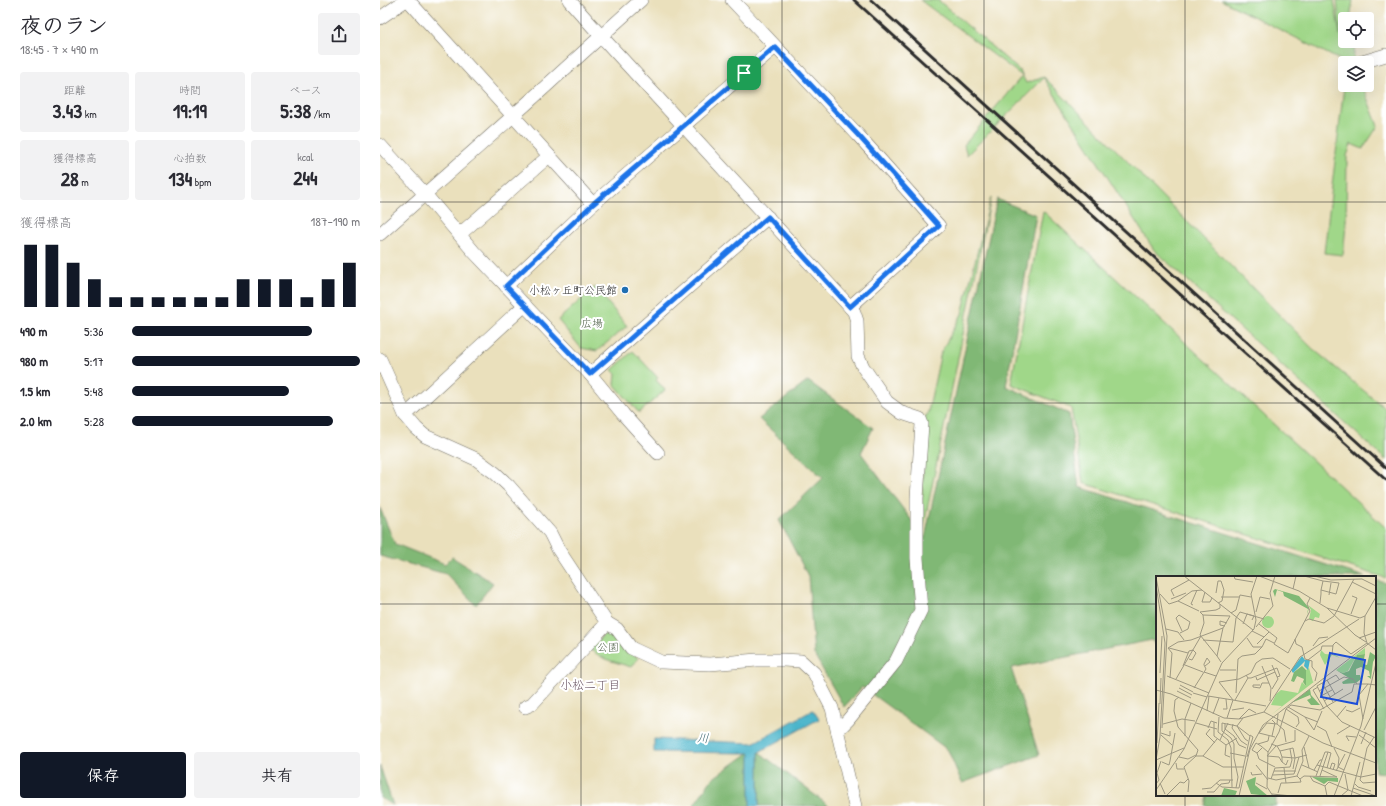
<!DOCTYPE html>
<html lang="ja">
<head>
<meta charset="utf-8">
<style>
	:root { --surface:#fff; --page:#f2f2f3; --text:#2b2b33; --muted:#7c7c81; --accent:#111827 }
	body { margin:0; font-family:"Patrick Hand","Klee One",sans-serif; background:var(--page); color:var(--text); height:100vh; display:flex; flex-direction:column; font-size:15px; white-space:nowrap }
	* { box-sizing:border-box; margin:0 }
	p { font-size:13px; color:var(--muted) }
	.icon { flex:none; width:22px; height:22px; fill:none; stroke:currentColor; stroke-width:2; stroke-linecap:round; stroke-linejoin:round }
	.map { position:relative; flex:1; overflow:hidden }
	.side { display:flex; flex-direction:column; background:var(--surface); width:380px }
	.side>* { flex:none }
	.fabs { position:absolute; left:958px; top:12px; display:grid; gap:8px }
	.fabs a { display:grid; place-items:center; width:36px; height:36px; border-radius:4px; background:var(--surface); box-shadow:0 4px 16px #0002; font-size:20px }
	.pin { position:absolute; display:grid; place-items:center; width:34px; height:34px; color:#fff; margin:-17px; border-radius:8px; box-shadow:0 2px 6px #0006 }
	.round { display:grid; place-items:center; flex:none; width:42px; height:42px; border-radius:4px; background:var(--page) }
	.headline { display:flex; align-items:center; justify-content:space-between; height:68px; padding:0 20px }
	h1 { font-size:22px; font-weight:800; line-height:30px }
	.stats { display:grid; grid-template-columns:repeat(3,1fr); gap:6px; height:68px; padding:4px 20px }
	.stats div { display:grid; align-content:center; border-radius:4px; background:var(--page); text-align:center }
	.stats b { font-size:20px; font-weight:800 }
	.stats small { font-size:11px; font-weight:400 }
	.stats p { font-size:11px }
	.chart { height:112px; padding:8px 20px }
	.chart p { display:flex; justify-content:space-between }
	.chart svg { width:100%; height:72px; margin-top:4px; stroke:var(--accent); stroke-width:6 }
	.primary-button { display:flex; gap:8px; margin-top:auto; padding:8px 20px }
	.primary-button a { flex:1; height:46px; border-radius:4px; background:var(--accent); color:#fff; font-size:16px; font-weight:800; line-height:46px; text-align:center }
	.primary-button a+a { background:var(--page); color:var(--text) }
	ul { padding:0 20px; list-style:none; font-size:13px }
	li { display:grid; grid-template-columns:64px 48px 1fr; align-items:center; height:30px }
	li i { height:10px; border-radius:5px; background:var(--accent) }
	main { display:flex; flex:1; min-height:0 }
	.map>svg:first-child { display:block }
</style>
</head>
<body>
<main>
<section class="side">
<div class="headline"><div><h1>夜のラン</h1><p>18:45 · 7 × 490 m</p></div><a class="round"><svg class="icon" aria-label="share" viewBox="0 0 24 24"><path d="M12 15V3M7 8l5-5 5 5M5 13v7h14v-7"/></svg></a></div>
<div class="stats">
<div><p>距離</p><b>3.43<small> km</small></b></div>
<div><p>時間</p><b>19:19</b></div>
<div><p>ペース</p><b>5:38<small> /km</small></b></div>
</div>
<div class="stats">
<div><p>獲得標高</p><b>28<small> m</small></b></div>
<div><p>心拍数</p><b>134<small> bpm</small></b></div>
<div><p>kcal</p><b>244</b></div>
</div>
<div class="chart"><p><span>獲得標高</span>187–190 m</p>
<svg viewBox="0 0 160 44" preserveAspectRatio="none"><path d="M5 44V6M15 44V6M25 44V17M35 44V27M45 44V38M55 44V38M65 44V38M75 44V38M85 44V38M95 44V38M105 44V27M115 44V27M125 44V27M135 44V38M145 44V27M155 44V17"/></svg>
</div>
<ul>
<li><b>490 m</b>5:36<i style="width:79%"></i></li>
<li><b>980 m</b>5:17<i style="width:100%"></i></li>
<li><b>1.5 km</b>5:48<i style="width:69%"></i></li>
<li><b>2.0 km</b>5:28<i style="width:88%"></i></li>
</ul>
<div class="primary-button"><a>保存</a><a>共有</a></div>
</section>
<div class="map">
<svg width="1006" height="806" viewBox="0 0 1006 806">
	<rect width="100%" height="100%" fill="#fff"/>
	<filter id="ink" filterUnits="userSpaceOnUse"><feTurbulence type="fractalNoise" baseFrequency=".025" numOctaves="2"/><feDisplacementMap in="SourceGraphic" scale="8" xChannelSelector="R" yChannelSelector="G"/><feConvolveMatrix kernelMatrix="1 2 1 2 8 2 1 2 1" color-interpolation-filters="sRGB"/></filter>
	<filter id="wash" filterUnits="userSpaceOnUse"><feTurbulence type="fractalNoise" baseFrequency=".012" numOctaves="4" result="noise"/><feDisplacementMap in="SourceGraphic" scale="16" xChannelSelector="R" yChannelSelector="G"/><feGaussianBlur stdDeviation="0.9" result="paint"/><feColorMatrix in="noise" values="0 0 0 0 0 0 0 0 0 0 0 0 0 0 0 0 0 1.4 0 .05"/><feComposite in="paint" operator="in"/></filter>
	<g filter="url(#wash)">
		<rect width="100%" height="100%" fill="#eae0bc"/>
		<g fill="#a0d789" stroke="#66815a">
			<path d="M540,0H558L640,71L646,83L664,77L933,349L1006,409V460L774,250L664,78L587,155L584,145L642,76Z"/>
			<path d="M841,0H954L960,35L957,0H973L970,19H965V41H975L973,63H966Z"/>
			<path d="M965,78V85H982L998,126L983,149L971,144L967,156L966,225L963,255L944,253Z"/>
			<path d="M611,197L543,530L542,497L545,418L548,412L561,352L582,314Z"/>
			<path d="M663,211L1006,528V578L703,483L691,408L631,384Z"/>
			<path d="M215,287L247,326L217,351L201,348L178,320Z"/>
			<path d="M253,351L278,378L276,380L285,390L259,413L235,385L236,374L232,370Z"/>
			<path d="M228,630L258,658L251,667L225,659L209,649Z"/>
		</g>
		<g fill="#80b875" stroke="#567250">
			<path d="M617,199L656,215L626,386L689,414L699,487L985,577H777V648L772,640L631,668L659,755L582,783L568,750L482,687L464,707L434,654L428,576L399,520L443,478L379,419L428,381L493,428L481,453L545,538Z"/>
			<path d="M0,508L15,544L65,564L72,557L113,583L96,605L66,574L0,556Z"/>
			<path d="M995,580L1006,583V773L995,772Z"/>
			<path d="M370,752V806H313L332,779Z"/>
			<path d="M379,752L449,806H379Z"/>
			<path d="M0,766L13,805L0,798Z"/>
			<path d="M827,795H896V806H825Z"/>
		</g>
		<path fill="#4cb5cb" stroke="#3c707b" d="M433,710L439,719L379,752V806H370V753L274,752V739L373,743Z"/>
	</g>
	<g filter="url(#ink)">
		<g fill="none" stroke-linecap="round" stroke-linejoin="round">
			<defs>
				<g id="minor">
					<path d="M28,0L213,204"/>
					<path d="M189,0L221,36L470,307L474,312L477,321L478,356L483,367L507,402L522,413L540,419L542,424L537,498V558L541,610L516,661L468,720L458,730"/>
					<path d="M352,0L478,135L559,226L470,307"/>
					<path d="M0,18L26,0"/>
					<path d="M979,63L1006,55"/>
					<path d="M0,145L44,193L94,252L210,374L243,414L278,453"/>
					<path d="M0,234L133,116L261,0"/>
					<path d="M80,234L169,156"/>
					<path d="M126,286L213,204L395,47"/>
					<path d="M0,359L25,415L36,428L45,436L96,459L115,473L129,486L170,533L178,549L227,623L237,629L251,648L281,662L330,664L377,660H403L421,661L434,673L452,708L475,806"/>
					<path d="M210,374L388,217"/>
					<path d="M25,415L31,410L145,305"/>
					<path d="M145,707L152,704L227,623"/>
				</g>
			</defs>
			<use href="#minor" stroke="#6e6a5e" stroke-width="14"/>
			<use href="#minor" stroke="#fff" stroke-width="13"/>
			<g stroke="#2b2b2b" stroke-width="3">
				<path d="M474,0L1006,480"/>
				<path d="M491,0L1006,468"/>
			</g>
		</g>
	</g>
	<g fill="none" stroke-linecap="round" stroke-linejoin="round" filter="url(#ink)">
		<defs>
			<path id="route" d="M395,47L478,135L559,226L470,307L388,217L210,374L126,286L213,204Z"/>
		</defs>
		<use href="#route" stroke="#fff" stroke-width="8"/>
		<use href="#route" stroke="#1a73e8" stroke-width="5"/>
	</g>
	<path fill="none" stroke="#2b2b2b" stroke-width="1" stroke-opacity="0.55" d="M201,0V806M402,0V806M604,0V806M805,0V577M0,202H1006M0,403H1006M0,604H777M995,604H1006M805,795V806"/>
	<circle fill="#1f6fb2" stroke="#fff" stroke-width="1.5" cx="245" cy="290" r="4"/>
	<g text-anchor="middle" stroke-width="4" stroke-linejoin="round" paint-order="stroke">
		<g font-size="11" fill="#2b2b2b" stroke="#fff" text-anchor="end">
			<text x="237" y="294">小松ヶ丘町公民館</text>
		</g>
		<g font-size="11" fill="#4e5f47" stroke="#fff">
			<text x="212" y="327">広場</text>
			<text x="228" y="651">公園</text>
		</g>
		<g font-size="12" fill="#685361" stroke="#fff">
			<text x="210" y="689">小松二丁目</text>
		</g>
		<g font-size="12" font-style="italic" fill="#38626b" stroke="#fff">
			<text transform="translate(323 738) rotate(3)" y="4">川</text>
		</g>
	</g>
	<g transform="translate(776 576)">
		<rect width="220" height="220" fill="#eae0bc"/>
		<path d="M152,29L164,38L163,42L159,41L157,45L153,43L155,34ZM106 46a6 6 0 1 1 12 0a6 6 0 1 1-12 0ZM209,72V78L201,79L192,95L187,97L180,94ZM165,74L169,78L179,79L184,82L176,79L169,89L164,79ZM153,92L157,106L159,105L115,139L126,130L115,129L120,118L125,114L142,117L146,106L150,110V94Z" fill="#a0d789"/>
		<path d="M119,13L143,20L153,32L151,39L152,33L128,20L127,16L121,14L119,21L117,15ZM214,76L220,80L217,86L215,103L211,100H214L213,95L205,91L200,93V99H204L205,103L200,107L187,108L186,106L193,102L180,94L187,97L193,95L201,79L209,78L207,88L211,89ZM146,90L150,94V110L147,106L148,103L141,100L138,106L135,105L138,96ZM154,113L155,119L164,129H155L151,124L155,122L154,119L135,127ZM100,201L99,209L112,220L95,218L90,205ZM156,201L182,202V206L172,205L168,208ZM68,212L81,215L79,220H65Z" fill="#80b875"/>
		<path d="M146,80L149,84H154L152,94L148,90L149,85L137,97L135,94Z" fill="#4cb5cb"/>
		<path fill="none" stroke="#9e9882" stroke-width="1" d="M28,0L97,54M78,0L79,3L97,6M103,0L143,15L171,32L204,42L209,40M148,0L167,5M158,0L175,4L206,3L220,10M0,1L11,60L6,152M196,6L220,18M0,9L9,67L4,161L0,184M137,13L140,0M49,16L46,26H54L56,22M60,17L62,5H65L68,14L66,25L62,27M4,18L13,28L22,25L43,35M173,19L175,7M18,20L15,14L33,4M65,21H83M220,21L209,40L208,57L211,67L220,74M15,23L30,17M22,25L36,15L46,14M164,27L165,18V14L167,5L183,7L180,18L165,14M37,29L35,28L41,14M171,32L199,59L210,66M100,36L104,21L114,23M75,37L80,34L84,19L95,21M195,38L201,22L196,20M47,39L74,40M149,45L153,43L168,47L178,40L198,3M87,48L91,38L98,40L96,44M103,48L121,62L118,68L132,77L154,35L151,28L154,22M69,50L64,49V45L71,47M100,51L117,30L114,17L119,0M10,53L22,56L28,64M96,55L108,61M24,57L32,53L34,46L23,39L20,42L26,55M91,62L97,71H106L110,63L118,67M203,62L220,56M139,63L140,68L146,71L149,83L156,85V91L161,97L159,105M47,64L77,66L80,42L84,36L108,43M101,68L113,56M157,70L163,62L172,61M12,72L22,66L35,64L67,52M12,72L16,77L14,102M13,72L32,77M176,79L177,69L180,66L195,78L211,67M61,80L44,59L48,47L47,39L44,36L60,34L64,32V28M33,83L36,84L40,77L37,74M152,84L165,74L166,70H177M65,86L61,80L67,52L74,40M29,89L47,96M27,90L33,75L37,74M106,90L115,112L114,125M64,94H80M48,96L60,100M4,97L6,60M90,99L92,102H95L121,92L124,100L121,101M11,100L53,117M100,101L101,104L119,96M20,103L45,60M171,104L179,118M166,107L177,126M24,109L37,116M104,109H97V111L104,112L106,107H113M162,111L157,114L168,133M23,112L36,119M38,112L50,93L48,89V88L51,82L54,86L49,90M116,113L122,103L116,89M0,114L15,118L68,142L83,143L108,136L167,167L220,187M21,115L35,122M163,115L188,101L197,103L201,108M37,117L51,121M80,117L82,83L86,80L99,78L106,71M52,120L77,124L63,106L83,103L95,97L100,87L106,83L117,82L134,93M165,120L176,114M23,121L19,124L18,135L22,151L42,174L40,180L28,191L33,205L32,216M79,124L92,102M168,125L187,113M4,128L5,102M171,130L196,116L198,108H212M171,130L161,110L180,99L183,103M132,131L149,141L158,154L166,135M67,133H71L70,123M130,133L142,141L143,147L140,151M76,134L88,132M190,134L196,136L204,132M51,135L53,120M108,136L144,81L203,43M57,138L63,122M122,138L121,148L128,154L130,166M63,141L62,156L72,164L75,172L76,211M149,141L162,146M181,141L190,130M71,142L77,124L110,130M83,143L93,133L100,137M207,143L203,119L212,108L220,109M58,146V160L70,169M40,147L61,153M66,147V155L75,162L78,168V182L82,201L80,212M66,147L81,150L87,142M7,148L26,143L39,145M69,148V153L78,160L83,169L90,172M77,148L76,152L85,165L91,169M161,150L170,155L176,171M52,152L55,145L61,147M54,153L50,158L59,167M208,154L220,131M5,157L14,160V155M181,158L194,150M5,159L16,169M203,159L220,172M29,160V143L35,127M116,160L119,147L116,144M119,161L103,157L111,147L121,148M218,161L211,172L204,204L207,207L220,206M64,164L72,147M193,165L190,160L200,161M1,167L3,127M102,168L112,165L113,160M115,168L121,170L124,175M205,168L210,156M70,169L81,162M70,169L69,179L74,181M120,170L111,180L123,181L126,186M121,170L139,165V154M148,171L153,192M106,172L101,177L96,174L100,167L105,170L112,176M137,172L139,182L126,181L124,175ZM178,172L183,182L182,191L188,194M74,177L89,180M101,177L103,183L119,191M40,180H47L61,163M47,180L67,191H87M23,181L32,183L40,179M91,181L97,161L94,159M126,181V186L130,189L132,184M0,184L28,172M6,186L13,189L14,185L19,157M20,187L21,193H28M100,189L112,204M146,189L162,196M161,189L205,201L220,198M128,192L130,207L145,206L144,203M171,192L175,177L172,176M137,193L139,182L151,179M174,193L176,187L179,188L177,194M158,194L164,184H166M166,194L181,201M118,195H140M180,195L189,178M95,196L96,199L106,198M117,199L138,198L143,181M141,200L147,185L146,174L153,160M154,200L157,205L169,210L171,220M160,200L169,176H172M164,200L172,176M112,202L120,204L141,200L144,203L148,200L181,201M115,203L119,192L134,191L136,184L134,173M4,207L9,218M60,207L66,211L83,212L94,160L81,150L89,163L92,165M100,207L111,213M0,208L3,204L1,197L5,185M199,208L202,211L215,215M169,210L173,206L207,220M197,212L220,220M46,213L55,212L64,204H77M0,214L28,173L66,87L98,53L100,44L95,18L101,0M51,216H58L65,208L73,207L74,204M122,217L125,207H130M116,218L136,220M11,219L24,206L28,207L32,203M83,220L94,173L107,149L220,62M117,220L111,211L112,176L123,156L130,133L135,129L164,134L171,130L186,146L220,162M178,220L205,150L220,87M185,220L192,214L189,198M195,220L204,186"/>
		<path fill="#1d4ed8" fill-opacity="0.15" stroke="#1d4ed8" stroke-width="2" d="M174,77L209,84L201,128L165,121Z"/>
		<rect width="220" height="220" fill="none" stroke="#2b2b2b" stroke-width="2"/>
	</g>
</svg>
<div class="fabs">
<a><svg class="icon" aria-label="locate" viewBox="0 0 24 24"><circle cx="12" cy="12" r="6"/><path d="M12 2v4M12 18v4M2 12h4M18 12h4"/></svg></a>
<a><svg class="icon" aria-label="layers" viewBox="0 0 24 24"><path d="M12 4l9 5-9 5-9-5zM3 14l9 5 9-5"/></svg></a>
</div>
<div class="pin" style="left:364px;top:73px;background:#1e9e55"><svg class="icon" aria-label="arrive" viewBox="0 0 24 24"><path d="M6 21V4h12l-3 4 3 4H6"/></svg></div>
</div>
</main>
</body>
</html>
